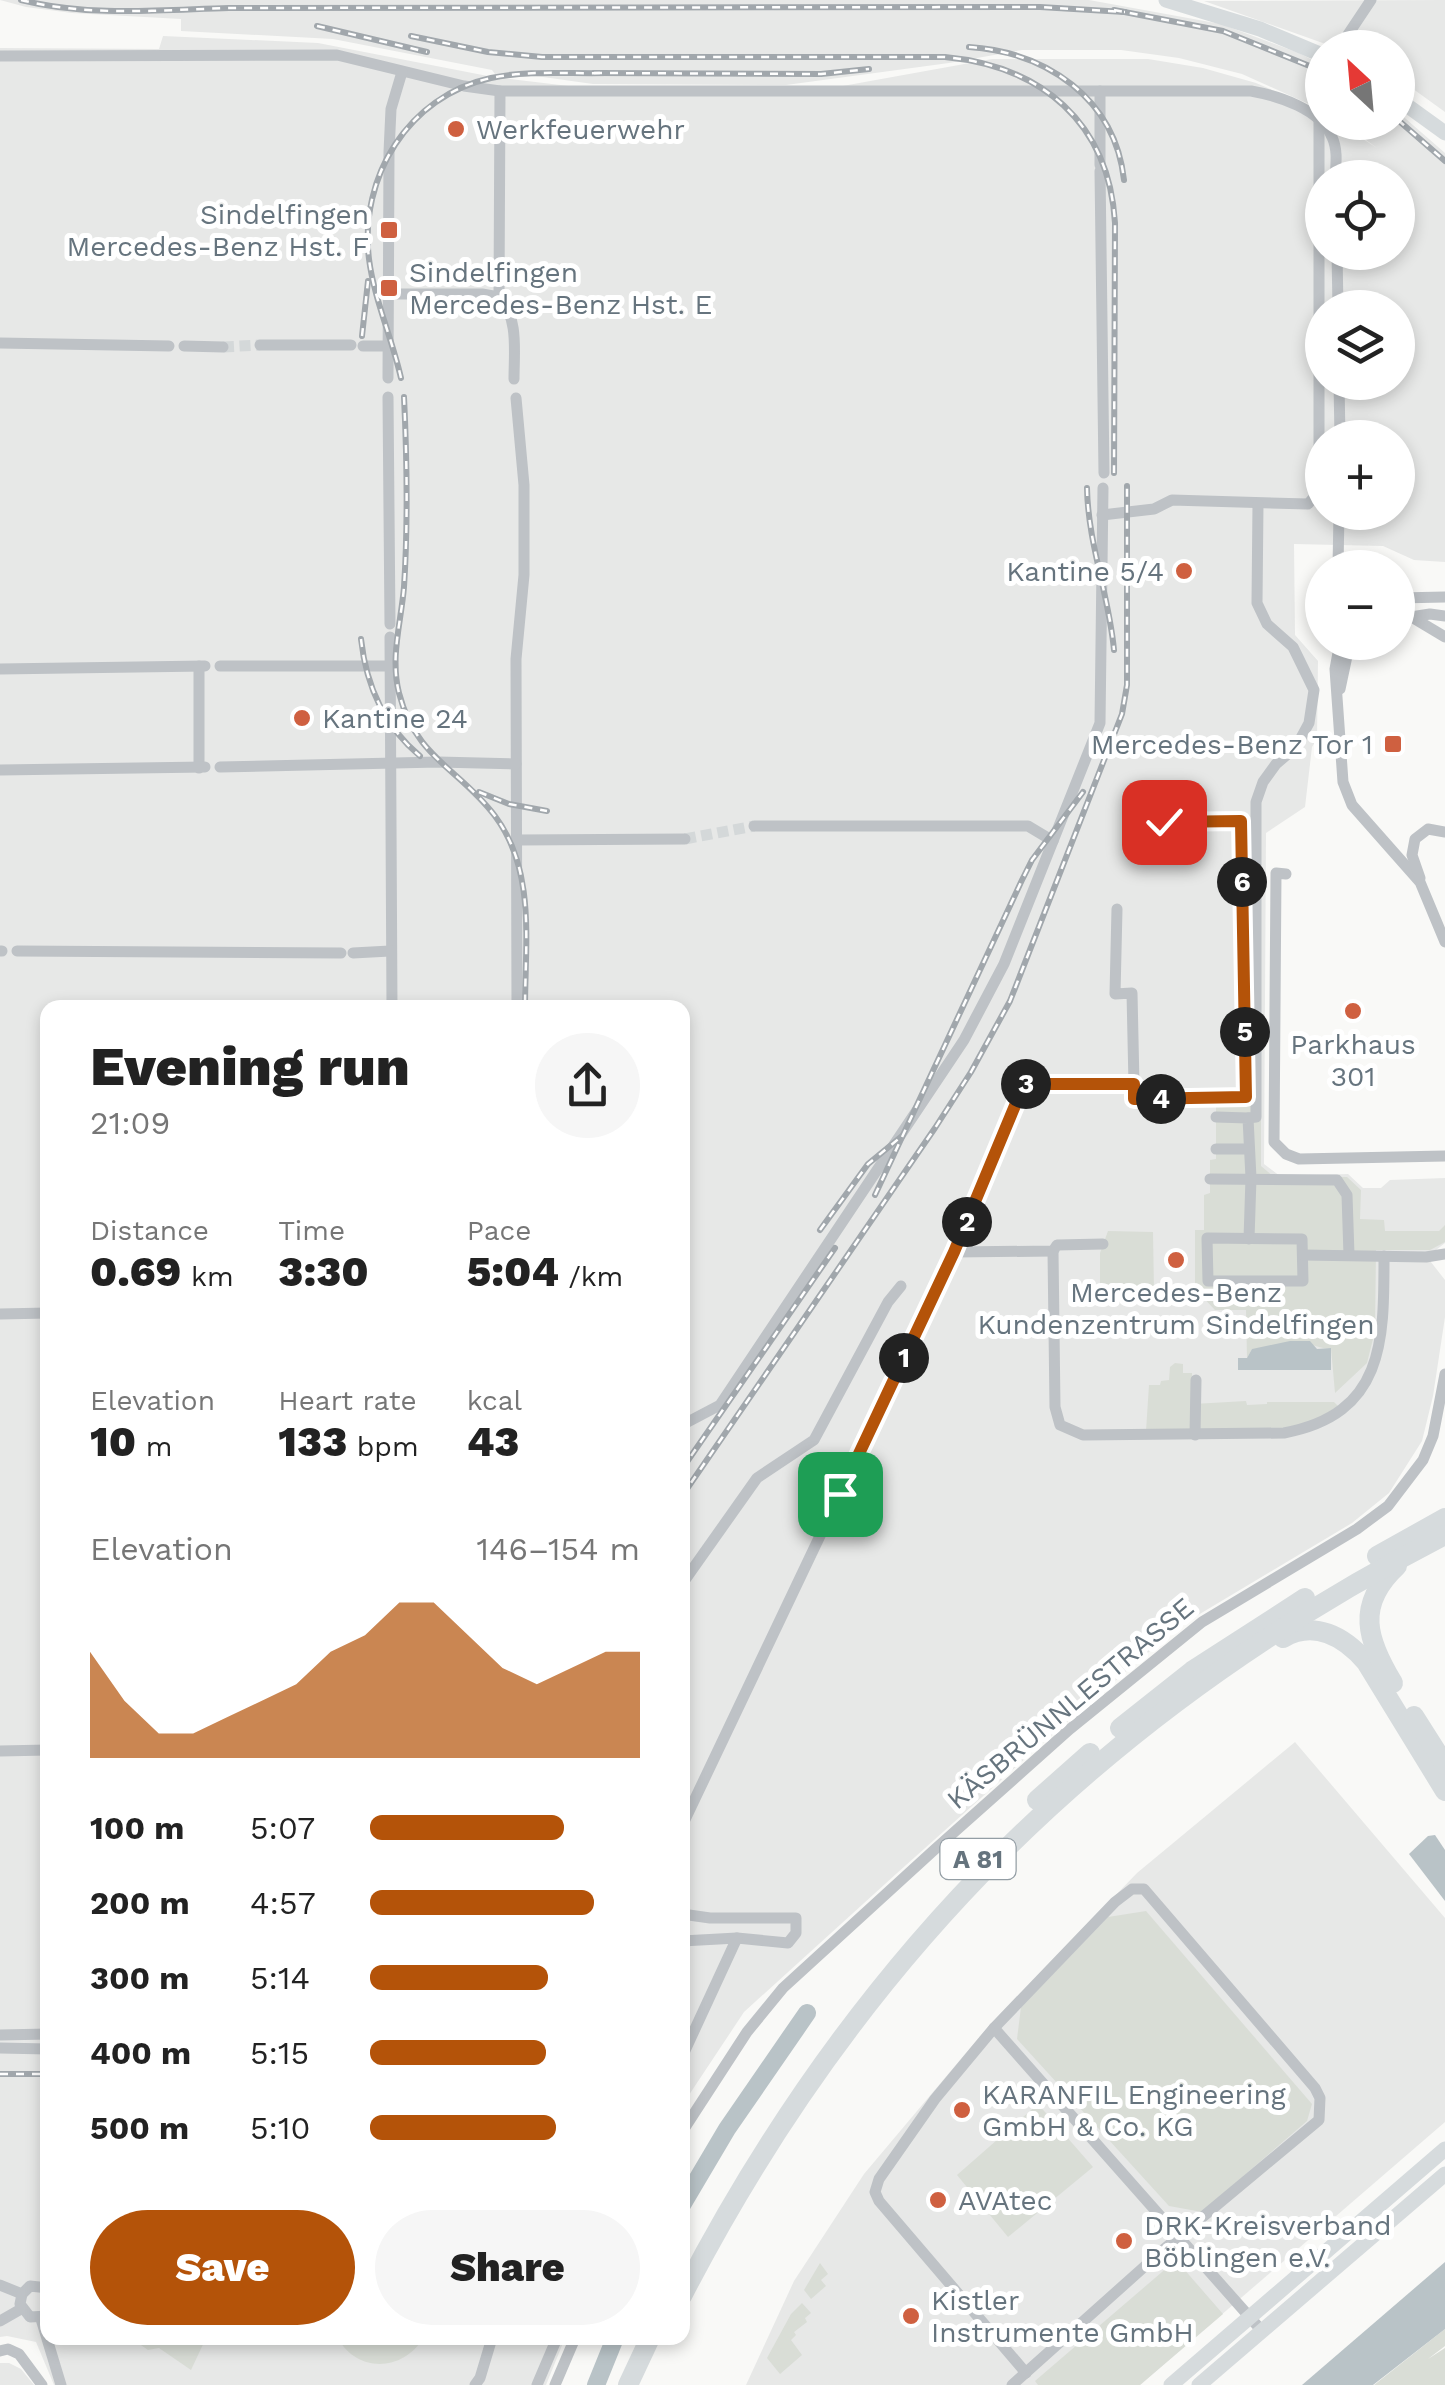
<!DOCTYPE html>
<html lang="en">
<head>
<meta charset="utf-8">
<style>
	:root { --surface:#fff; --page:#f6f6f6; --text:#222; --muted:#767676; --accent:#b45309 }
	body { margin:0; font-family:"Work Sans",sans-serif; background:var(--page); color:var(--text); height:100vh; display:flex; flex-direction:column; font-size:38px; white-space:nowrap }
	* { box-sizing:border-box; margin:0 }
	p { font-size:32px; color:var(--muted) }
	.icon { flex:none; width:55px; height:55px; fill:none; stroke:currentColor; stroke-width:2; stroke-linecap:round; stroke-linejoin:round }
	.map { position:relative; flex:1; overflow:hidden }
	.drawer { position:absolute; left:40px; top:1000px; width:650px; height:1345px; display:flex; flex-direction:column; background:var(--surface); border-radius:20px; box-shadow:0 5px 15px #0003 }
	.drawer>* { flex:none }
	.needle { width:65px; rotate:334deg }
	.controls { position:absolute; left:1305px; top:30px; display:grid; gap:20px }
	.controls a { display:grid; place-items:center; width:110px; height:110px; border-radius:50%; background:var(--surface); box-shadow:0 5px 15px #0003; font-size:50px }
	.pin { position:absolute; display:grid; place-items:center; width:85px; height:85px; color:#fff; margin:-42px; border-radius:20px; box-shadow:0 5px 15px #0006 }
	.km { position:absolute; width:50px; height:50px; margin:-25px; border-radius:50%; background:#222; color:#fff; font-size:28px; line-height:50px; text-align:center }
	.round { display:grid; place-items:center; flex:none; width:105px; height:105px; border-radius:52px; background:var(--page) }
	.overview { display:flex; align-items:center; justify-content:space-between; height:170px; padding:0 50px }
	h1 { font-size:55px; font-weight:800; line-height:75px }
	.stats { display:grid; grid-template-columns:repeat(3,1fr); gap:15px; height:170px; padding:10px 50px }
	.stats div { display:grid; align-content:center }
	.stats b { font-size:42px; font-weight:800 }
	.stats small { font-size:28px; font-weight:400 }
	.stats p { font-size:28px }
	.chart { height:280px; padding:20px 50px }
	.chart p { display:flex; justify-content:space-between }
	.chart svg { width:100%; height:180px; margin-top:10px; fill:var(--accent); opacity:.7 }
	.action { display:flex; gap:20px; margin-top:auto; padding:20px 50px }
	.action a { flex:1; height:115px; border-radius:60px; background:var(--accent); color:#fff; font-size:40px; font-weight:800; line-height:115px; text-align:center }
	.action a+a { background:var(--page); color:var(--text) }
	ul { padding:0 50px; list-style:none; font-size:32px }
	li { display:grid; grid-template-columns:160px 120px 1fr; align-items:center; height:75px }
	li i { height:25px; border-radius:12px; background:var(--accent) }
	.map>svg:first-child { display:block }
</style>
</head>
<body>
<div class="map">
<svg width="1445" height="2385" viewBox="0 0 1445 2385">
	<rect width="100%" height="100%" fill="#f9f9f7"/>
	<g fill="#e7e8e7" fill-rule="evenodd">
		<path d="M1089,0L1221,24L1299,53L1322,65V110L1242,74L1179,58L1121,50H1022L949,63L786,85L593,84L536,76L501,78L602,90L826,89L992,59H1148L1203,68L1256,83L1317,109L1322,113V122L1338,123L1377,148L1343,123L1398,122V112L1445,153V562L1414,560L1383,546L1294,544L1295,635L1318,661L1317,739L1312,747L1305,807L1266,833L1264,1164L1280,1176L1348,1174L1363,1188H1381L1390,1180L1445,1178V1243L1427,1257L1445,1280V1317L1433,1396L1422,1441L1389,1493L1352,1523L1178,1627L1038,1747L896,1874L744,2012L683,2104L682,1008H48V2338H565L546,2385H54L36,2342L7,2336L0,2337V48L159,49L163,36L318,43L498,78L492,70L333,39L181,31V19L72,13L26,7L0,0ZM1322,178H1398V252H1322ZM1322,308H1398V382H1322ZM1322,438H1398V512H1322Z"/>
		<path d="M1445,0V112L1398,78V48L1334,47L1204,1Z"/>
		<path d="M1295,1742L1445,1918V2122L1140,2385H746L794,2281L864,2174L981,2035L1137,1873Z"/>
		<path d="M0,2363H9L21,2369L34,2385H0Z"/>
	</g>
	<g fill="#d9ddd6">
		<path d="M1216,1104L1261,1105V1166L1273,1176L1347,1177L1361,1190L1360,1219L1384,1220L1385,1231H1439L1445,1225V1242L1430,1250H1376L1375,1331L1367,1363L1335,1393L1331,1348C1318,1350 1310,1341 1297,1342C1282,1343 1268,1349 1252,1349L1247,1358L1246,1310H1215L1195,1289V1230H1204V1195L1210,1193V1160L1216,1159Z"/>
		<path d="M1108,1231L1153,1232L1154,1291L1142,1302L1110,1303L1100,1293V1253Z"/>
		<path d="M1175,1363L1183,1364V1373H1192L1193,1404L1246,1401L1247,1405L1267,1404V1402H1334L1338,1406L1316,1420L1291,1428L1146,1431L1149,1385H1160L1161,1381L1169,1380L1170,1367Z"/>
		<path d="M1146,1911L1312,2104L1307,2121L1202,2212L1169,2206L1017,2039L1021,2007L1108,1917Z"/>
		<path d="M1038,2104L1093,2167L1008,2237L957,2175Z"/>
		<path d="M1176,2260L1223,2314L1140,2385H1038L1035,2381Z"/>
		<path d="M820,2263L828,2274L821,2280L826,2286L811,2299L804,2290Z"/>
		<path d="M802,2303L811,2313L805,2318L807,2322L794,2332L796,2335L791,2340L802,2355L780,2374L767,2358L791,2314Z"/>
		<path d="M1445,2329V2346L1428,2359L1445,2348V2385H1374Z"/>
		<path d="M131,2338H206L191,2370L159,2348L148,2350Z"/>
		<path d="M338,2338H423C404,2371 357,2374 338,2338Z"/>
	</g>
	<g fill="#b9c3c7">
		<path d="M1290,1341H1310L1317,1349L1331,1348V1370H1238V1358H1247L1252,1349Z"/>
		<path d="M1435,1835L1445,1850V1901L1409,1854L1428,1836Z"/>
		<path d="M1445,2262V2329L1373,2385H1302Z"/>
	</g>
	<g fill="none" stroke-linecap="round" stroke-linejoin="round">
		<g stroke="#b9c3c7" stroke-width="18">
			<path d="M682,2205L727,2129L807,2013"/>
			<path d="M596,2385L615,2338"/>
		</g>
		<g stroke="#d4d8d9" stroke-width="11" stroke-dasharray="11 5.5" stroke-linecap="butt">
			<path d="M223,347L260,345"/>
			<path d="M685,839L754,826"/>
		</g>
		<g stroke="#bec2c6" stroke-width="11">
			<path d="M1339,48L1371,0"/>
			<path d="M0,56L337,55L464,86L500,91H1251C1279,96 1320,109 1332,137C1338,150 1336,164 1335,178"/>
			<path d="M500,91L499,297C519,318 514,351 514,379"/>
			<path d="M1100,165V91"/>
			<path d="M1100,171L1104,473"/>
			<path d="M1337,252L1338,308"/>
			<path d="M389,294H482L499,297"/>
			<path d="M0,343L169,346"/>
			<path d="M260,345H351"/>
			<path d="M184,346L223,347"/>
			<path d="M363,346H389"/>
			<path d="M388,378L389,152L391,109L402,72"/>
			<path d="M1339,382L1340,438"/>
			<path d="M388,397L390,624"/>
			<path d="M516,398L524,485V575L516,659L517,1008"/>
			<path d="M1102,515L1154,509L1172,500L1308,504L1319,492V119"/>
			<path d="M1338,568L1339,512"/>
			<path d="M1398,598L1445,597"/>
			<path d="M1410,616L1445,637"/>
			<path d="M1398,619L1430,614L1445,616"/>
			<path d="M390,637L392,1008"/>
			<path d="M1340,642L1335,669L1343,782L1352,805L1420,882L1445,942"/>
			<path d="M220,666H389"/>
			<path d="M0,669L205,666"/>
			<path d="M1340,689L1347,656L1355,642"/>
			<path d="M220,767L438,762L516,764"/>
			<path d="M199,768V666"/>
			<path d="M0,770L205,767"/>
			<path d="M754,826H1028L1053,841"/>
			<path d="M518,840L685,839"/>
			<path d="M1286,874L1276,873L1274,1142L1286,1154L1299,1159L1445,1156"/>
			<path d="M1420,878L1412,855L1415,839L1428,829L1445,832"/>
			<path d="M0,951H2"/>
			<path d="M17,951L341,953"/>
			<path d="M353,953L390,951"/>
			<path d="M1134,1084V1099L1247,1097L1241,821H1164"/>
			<path d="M1216,1117L1248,1118L1251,1178L1249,1239"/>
			<path d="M1248,1118L1256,1117V802L1263,782L1276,764L1296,747L1309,723L1314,690L1293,647L1267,624L1257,603L1258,504"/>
			<path d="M1216,1149H1249"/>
			<path d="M1210,1179L1337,1180L1347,1195L1349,1255"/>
			<path d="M1207,1238L1302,1239L1303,1281H1208Z"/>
			<path d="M1053,1251L1055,1407L1060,1425L1083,1435L1284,1433C1385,1414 1384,1340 1384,1256"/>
			<path d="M955,1252L1053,1251L1057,1245L1103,1244"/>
			<path d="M1303,1255L1426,1257L1445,1254"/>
			<path d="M0,1314L48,1313"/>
			<path d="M682,1425L720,1405L964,1040L1004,964L1100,723L1103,488"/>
			<path d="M1195,1435L1196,1380"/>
			<path d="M682,1584L757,1478L814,1440L888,1302L901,1286"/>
			<path d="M0,1751L48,1750"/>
			<path d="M682,1826L955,1252L1024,1084H1134L1132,993L1115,994L1117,909"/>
			<path d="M682,1914L710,1918H796V1933L788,1943L737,1938L682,1941"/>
			<path d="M994,2028L1115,1902L1132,1889H1144L1315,2088L1320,2098L1319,2120L1163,2250L1012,2385"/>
			<path d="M0,2035L48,2034"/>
			<path d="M0,2048L48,2049"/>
			<path d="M682,2057L737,1938"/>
			<path d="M682,2132L747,2032L783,1988L933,1851L1070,1729L1202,1622L1357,1529L1388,1506L1423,1460L1433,1436L1445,1374"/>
			<path d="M0,2285L22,2294"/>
			<path d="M48,2288L30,2286L22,2294L20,2304L30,2317L48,2316"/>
			<path d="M41,2319L61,2385"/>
			<path d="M0,2321L21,2309"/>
			<path d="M0,2351L8,2349L19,2354L42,2385"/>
			<path d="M1026,2373L879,2201L875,2192L879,2179L935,2099L994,2028L1262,2331"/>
			<path d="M475,2385L480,2378L492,2338"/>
			<path d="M537,2385L557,2338"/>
			<path d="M555,2385L575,2338"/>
		</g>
		<g stroke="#d6dbdd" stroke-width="15">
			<path d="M1166,0L1260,29L1322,55"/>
			<path d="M1398,99L1445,133"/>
			<path d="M1171,2385L1445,2149"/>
			<path d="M1199,2385L1445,2174"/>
		</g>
		<g stroke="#d6dbdd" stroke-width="20">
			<path d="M1377,1556L1445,1518"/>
			<path d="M1283,1638C1314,1620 1344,1636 1366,1662L1445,1791"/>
			<path d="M1393,1683C1367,1640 1355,1605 1397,1566"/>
			<path d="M1414,1716L1445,1765"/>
			<path d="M1120,1728L1192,1671L1305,1598"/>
			<path d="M1037,1800L1090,1753"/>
			<path d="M682,2296C858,1955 1104,1710 1445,1535"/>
			<path d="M628,2385L650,2338"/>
		</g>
		<defs>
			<g id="rail">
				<path d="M21,0C89,17 160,10 229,8L1040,7L1125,12"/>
				<path d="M1114,10L1223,31L1322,71"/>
				<path d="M317,26L427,52"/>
				<path d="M411,36L488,52L542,57H945C1041,66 1109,122 1115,223L1114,473"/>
				<path d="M969,47C1046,52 1115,98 1124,180"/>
				<path d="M594,73L821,74L869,69"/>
				<path d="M1398,120L1445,161"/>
				<path d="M362,336L368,281"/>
				<path d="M401,378C392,338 374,299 369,259C359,177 408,96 491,78C528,70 568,74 606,73"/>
				<path d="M404,397C407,459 408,525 404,587C401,623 390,657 399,693C416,759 459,768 495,816C536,871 525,943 525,1008"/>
				<path d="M1087,488C1088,544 1109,595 1114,650"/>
				<path d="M361,639C366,685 384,726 420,756"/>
				<path d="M479,792L509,804L547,811"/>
				<path d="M875,1195L1022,880L1032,860L1083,792"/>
				<path d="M820,1230L868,1164L902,1136"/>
				<path d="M682,1469L835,1248"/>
				<path d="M682,1496L935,1128L971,1072L1010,1001L1122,714L1127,685V486"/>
				<path d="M0,2074H48"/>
			</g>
		</defs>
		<use href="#rail" stroke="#a1a7ac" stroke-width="6"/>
		<use href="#rail" stroke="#fff" stroke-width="2.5" stroke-dasharray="8" stroke-linecap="butt"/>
	</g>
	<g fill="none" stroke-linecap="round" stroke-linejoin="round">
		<defs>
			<path id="route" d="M840,1494L954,1252L1024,1084H1134V1099L1246,1097L1241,821L1164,822"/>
		</defs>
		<use href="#route" stroke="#fff" stroke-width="20"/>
		<use href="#route" stroke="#b45309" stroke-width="12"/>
	</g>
	<g fill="#cf6040" stroke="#fff" stroke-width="4">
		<circle cx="456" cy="129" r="10"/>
		<rect x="379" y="220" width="20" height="20" rx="5"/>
		<rect x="379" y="278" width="20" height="20" rx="5"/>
		<circle cx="1184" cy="571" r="10"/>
		<circle cx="302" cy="718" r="10"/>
		<rect x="1383" y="734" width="20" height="20" rx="5"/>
		<circle cx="1353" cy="1011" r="10"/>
		<circle cx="1176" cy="1260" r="10"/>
		<circle cx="962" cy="2110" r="10"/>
		<circle cx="938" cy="2200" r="10"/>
		<circle cx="1124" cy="2241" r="10"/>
		<circle cx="911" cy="2316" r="10"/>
	</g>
	<g text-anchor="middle" stroke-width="10" stroke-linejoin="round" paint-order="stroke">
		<rect fill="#fff" stroke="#949ea5" stroke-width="2.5" x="940.5" y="1839" width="75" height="40" rx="8"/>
		<g font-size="25" font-weight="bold" fill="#66747e">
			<text x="978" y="1868">A 81</text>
		</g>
		<g font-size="28" fill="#66747e" stroke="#fff" text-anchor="start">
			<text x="476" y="139">Werkfeuerwehr</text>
			<text x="369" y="224" text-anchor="end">Sindelfingen<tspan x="369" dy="32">Mercedes-Benz Hst. F</tspan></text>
			<text x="409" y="282">Sindelfingen<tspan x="409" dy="32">Mercedes-Benz Hst. E</tspan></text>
			<text x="1164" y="581" text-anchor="end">Kantine 5/4</text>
			<text x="322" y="728">Kantine 24</text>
			<text x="1373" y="754" text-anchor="end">Mercedes-Benz Tor 1</text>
			<text x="1353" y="1054" text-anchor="middle">Parkhaus<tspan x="1353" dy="32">301</tspan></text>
			<text x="1176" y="1302" text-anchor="middle">Mercedes-Benz<tspan x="1176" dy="32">Kundenzentrum Sindelfingen</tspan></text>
			<text x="982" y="2104">KARANFIL Engineering<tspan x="982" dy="32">GmbH &amp; Co. KG</tspan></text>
			<text x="958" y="2210">AVAtec</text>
			<text x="1144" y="2235">DRK-Kreisverband<tspan x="1144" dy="32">Böblingen e.V.</tspan></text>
			<text x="931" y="2310">Kistler<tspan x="931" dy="32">Instrumente GmbH</tspan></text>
		</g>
		<g font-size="28" fill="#66747e" stroke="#fff">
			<text transform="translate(1070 1703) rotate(-40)" y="10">KÄSBRÜNNLESTRASSE</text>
		</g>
	</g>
</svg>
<div class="controls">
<a><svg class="needle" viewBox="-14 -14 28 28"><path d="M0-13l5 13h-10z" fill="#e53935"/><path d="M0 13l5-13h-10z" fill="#767676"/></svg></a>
<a><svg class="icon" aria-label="locate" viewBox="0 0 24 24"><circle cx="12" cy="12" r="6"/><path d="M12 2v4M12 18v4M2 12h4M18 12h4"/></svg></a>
<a><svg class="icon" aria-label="layers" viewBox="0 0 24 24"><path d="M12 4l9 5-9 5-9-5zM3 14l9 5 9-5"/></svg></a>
<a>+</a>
<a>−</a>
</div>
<div class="pin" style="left:840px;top:1494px;background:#1e9e55"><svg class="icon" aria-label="arrive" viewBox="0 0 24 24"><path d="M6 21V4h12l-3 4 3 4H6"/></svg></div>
<div class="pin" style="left:1164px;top:822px;background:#d93025"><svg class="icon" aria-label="check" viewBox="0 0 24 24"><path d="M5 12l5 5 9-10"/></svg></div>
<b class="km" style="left:904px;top:1358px">1</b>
<b class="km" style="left:967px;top:1222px">2</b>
<b class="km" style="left:1026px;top:1084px">3</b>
<b class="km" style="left:1161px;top:1099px">4</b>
<b class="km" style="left:1245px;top:1032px">5</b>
<b class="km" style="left:1242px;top:882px">6</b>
<section class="drawer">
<div class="overview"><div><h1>Evening run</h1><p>21:09</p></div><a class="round"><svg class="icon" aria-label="share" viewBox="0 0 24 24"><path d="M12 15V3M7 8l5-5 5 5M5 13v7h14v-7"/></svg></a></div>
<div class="stats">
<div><p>Distance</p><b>0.69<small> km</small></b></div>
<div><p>Time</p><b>3:30</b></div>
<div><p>Pace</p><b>5:04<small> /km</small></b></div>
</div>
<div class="stats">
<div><p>Elevation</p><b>10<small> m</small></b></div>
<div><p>Heart rate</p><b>133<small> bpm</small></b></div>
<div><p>kcal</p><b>43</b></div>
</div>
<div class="chart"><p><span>Elevation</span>146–154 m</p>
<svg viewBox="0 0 160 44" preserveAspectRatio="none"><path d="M0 44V18L10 30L20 38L30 38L40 34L50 30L60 26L70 18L80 14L90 6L100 6L110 14L120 22L130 26L140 22L150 18L160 18V44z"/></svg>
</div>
<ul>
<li><b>100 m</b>5:07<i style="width:72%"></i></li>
<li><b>200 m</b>4:57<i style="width:83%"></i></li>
<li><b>300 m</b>5:14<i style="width:66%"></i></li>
<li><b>400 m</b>5:15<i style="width:65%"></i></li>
<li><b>500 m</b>5:10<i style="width:69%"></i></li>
</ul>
<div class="action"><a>Save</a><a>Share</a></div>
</section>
</div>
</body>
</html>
